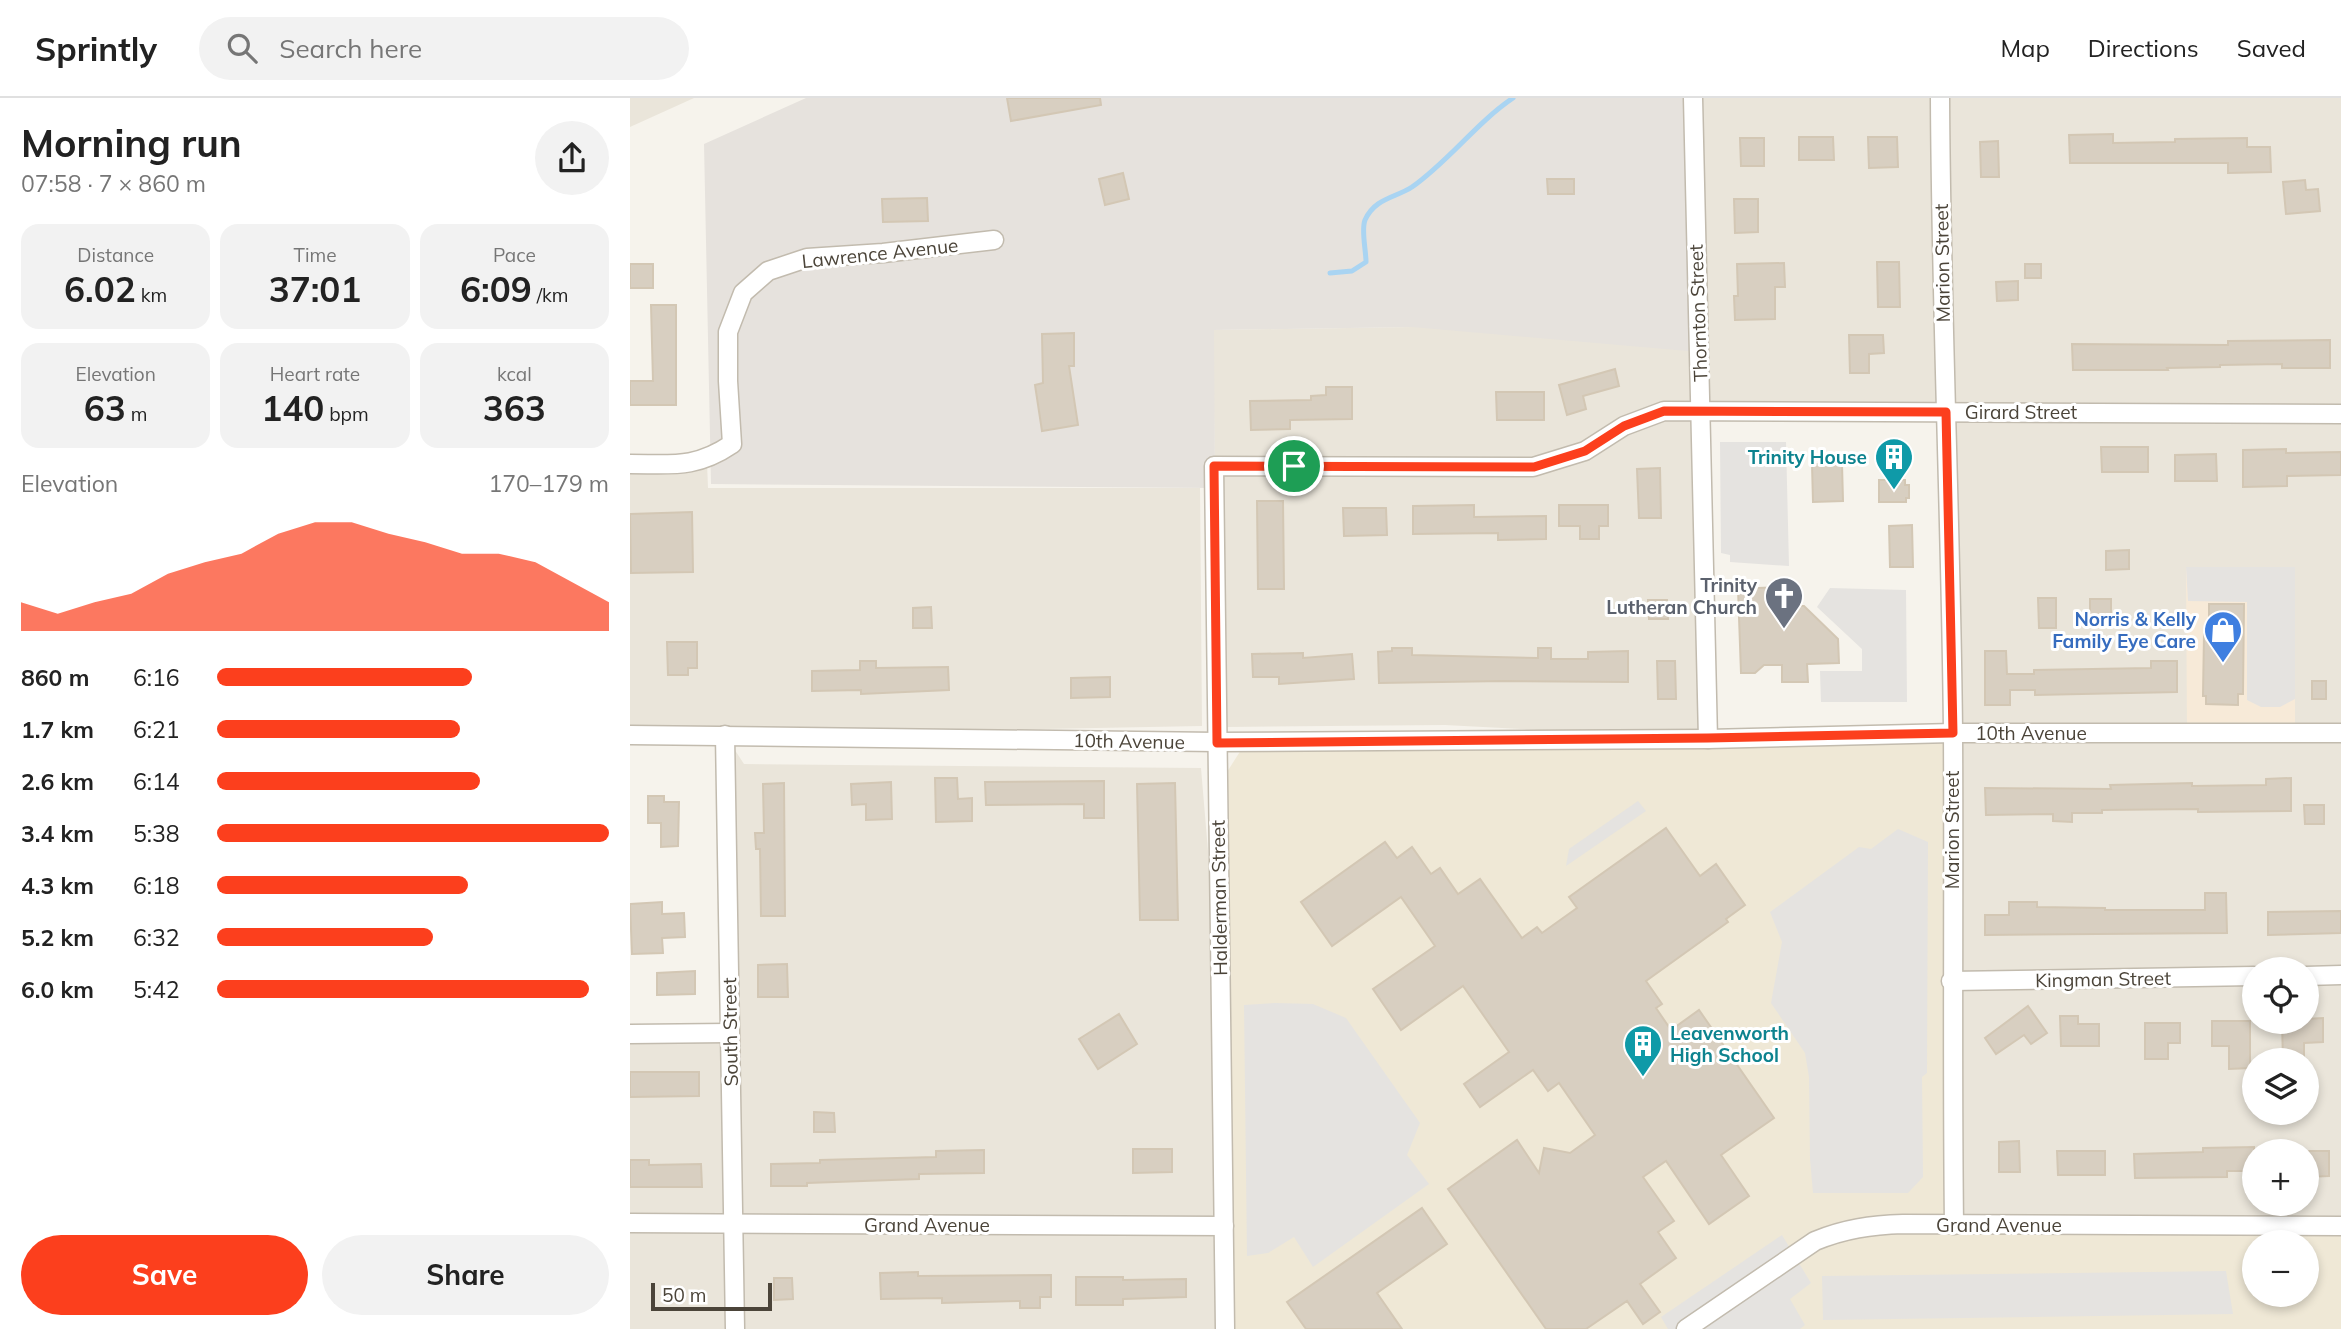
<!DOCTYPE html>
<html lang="en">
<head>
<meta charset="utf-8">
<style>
	:root { --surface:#fff; --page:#f2f2f2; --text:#222; --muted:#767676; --line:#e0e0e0; --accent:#fc3f1d }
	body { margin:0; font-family:Mulish,sans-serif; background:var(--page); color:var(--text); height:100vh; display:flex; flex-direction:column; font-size:26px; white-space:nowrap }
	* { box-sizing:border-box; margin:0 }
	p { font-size:23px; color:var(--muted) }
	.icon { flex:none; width:38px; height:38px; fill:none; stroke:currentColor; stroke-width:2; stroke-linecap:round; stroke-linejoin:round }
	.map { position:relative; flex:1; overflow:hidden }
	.drawer { display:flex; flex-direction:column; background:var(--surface); width:630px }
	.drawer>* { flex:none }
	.controls { position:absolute; left:1612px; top:859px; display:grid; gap:14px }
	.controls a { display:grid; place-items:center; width:77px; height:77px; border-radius:50%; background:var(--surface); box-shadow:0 4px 10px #0003; font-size:35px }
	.scale { position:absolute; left:21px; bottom:18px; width:121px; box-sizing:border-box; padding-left:7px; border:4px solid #4b4439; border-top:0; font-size:19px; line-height:24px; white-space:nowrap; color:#4b4439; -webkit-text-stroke:5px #fff; paint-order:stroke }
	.pin { position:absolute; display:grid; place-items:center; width:60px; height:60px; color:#fff; margin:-30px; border:4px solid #fff; border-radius:50%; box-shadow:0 2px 7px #0007 }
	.round { display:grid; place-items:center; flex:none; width:74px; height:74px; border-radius:37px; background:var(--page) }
	.summary { display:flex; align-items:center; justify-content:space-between; height:119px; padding:0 21px }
	h1 { font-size:38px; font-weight:700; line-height:52px }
	.metrics { display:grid; grid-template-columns:repeat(3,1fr); gap:10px; height:119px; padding:7px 21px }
	.metrics div { display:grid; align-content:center; border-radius:18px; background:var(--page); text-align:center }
	.metrics b { font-size:35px; font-weight:700 }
	.metrics small { font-size:19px; font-weight:400 }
	.metrics p { font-size:19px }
	.chart { height:196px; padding:14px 21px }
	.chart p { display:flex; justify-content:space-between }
	.chart svg { width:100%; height:126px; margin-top:7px; fill:var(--accent); opacity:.7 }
	.action { display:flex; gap:14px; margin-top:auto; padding:14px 21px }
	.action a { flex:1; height:80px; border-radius:42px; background:var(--accent); color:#fff; font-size:28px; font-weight:700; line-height:80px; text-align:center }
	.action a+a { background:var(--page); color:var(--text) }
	ul { padding:0 21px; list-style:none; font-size:23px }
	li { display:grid; grid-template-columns:112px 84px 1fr; align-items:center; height:52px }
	li i { height:18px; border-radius:9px; background:var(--accent) }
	header { display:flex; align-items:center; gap:42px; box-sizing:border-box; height:98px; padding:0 35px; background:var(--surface); border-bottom:2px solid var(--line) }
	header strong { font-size:33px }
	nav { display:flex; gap:38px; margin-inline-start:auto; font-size:24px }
	.search { width:490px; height:63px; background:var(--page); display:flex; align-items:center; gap:18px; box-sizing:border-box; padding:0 24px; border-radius:38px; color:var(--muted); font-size:26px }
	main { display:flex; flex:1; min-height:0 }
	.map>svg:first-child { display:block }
</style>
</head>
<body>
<header>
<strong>Sprintly</strong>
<div class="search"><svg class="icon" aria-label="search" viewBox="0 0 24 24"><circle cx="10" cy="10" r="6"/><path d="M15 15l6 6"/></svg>Search here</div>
<nav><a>Map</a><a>Directions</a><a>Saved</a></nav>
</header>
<main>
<section class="drawer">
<div class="summary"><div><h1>Morning run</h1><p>07:58 · 7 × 860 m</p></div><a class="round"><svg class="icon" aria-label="share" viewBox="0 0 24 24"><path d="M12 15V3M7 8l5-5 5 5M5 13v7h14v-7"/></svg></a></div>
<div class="metrics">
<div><p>Distance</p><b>6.02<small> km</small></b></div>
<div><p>Time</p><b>37:01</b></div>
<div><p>Pace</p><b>6:09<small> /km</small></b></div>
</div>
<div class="metrics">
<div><p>Elevation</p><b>63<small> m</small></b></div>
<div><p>Heart rate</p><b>140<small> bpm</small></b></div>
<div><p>kcal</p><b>363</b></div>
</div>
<div class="chart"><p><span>Elevation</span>170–179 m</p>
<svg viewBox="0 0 160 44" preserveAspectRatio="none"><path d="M0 44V34L10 38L20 34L30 31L40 24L50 20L60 17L70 10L80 6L90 6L100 10L110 13L120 17L130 17L140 20L150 27L160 34V44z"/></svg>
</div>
<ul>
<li><b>860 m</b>6:16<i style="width:65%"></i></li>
<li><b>1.7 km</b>6:21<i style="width:62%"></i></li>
<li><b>2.6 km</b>6:14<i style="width:67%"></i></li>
<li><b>3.4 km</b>5:38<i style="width:100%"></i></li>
<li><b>4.3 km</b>6:18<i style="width:64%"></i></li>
<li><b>5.2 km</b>6:32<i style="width:55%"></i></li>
<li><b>6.0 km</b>5:42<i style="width:95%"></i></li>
</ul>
<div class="action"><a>Save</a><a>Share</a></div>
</section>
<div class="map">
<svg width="1711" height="1231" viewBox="0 0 1711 1231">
	<rect width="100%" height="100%" fill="#f6f3ec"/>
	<g fill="#eae5da" fill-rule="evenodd">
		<path d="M0,0H64L0,29Z"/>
		<path d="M1063,0H1711V1128L1324,1127L1316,314L1071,313L1078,641L815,627L597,629L585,390L583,232L782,229ZM1665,469V635L1558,503L1556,470ZM1624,872H1676V924H1624ZM1624,962H1676V1015H1624ZM1624,1054H1676V1106H1624Z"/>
		<path d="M77,364L78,390H570L572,628L95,637L114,666L571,670L590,895L595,1231H0V936L99,935L95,637H0V366Z"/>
	</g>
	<path fill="#f7ead8" d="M1556,469H1665V635H1557Z"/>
	<path fill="#e6e2dd" d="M176,0H1063L1069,254L782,229L584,232L585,390L81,386L74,46Z"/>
	<path fill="#efe8d6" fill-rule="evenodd" d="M1323,635L1324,1127L1711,1128V1231H595L597,674L611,652L804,653L1078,641ZM1624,1144H1676V1197H1624Z"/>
	<g fill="#e5e3e0">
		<path d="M1090,344H1156L1159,468L1100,464V457L1091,455Z"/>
		<path d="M1556,469H1665V601L1650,609H1631L1617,602V504L1558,503Z"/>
		<path d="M1200,490L1276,492L1277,604H1191L1190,573H1232V551L1187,509Z"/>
		<path d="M1008,703L1016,713L936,768L939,751Z"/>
		<path d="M1268,731L1298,744L1297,975L1292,979L1293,1079L1278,1095H1183L1180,1061L1179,979L1175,955L1141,905L1152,844L1140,814L1229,749L1241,751Z"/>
		<path d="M645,905L683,906L716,920L790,1025L777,1057L799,1086L683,1169L664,1139L638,1155L617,1158L614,907Z"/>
		<path d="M1152,1137L1181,1185L1160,1201L1175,1227L1170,1231H1038L1031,1219Z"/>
		<path d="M1596,1173L1603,1216L1193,1222L1192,1178Z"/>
	</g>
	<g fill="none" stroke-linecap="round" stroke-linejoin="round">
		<path stroke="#a9d4f2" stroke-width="5" d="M700,175L722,173L736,164C736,152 731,132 735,122C745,100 765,100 782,89C819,63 846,25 883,0"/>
	</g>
	<g fill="#d8cfc1" stroke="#d3c7b4" stroke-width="2">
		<path d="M377,0H470L471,7L381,23Z"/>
		<path d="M1483,36V45L1545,44V41L1617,40V49H1640L1641,74L1598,75V65H1440L1439,37Z"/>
		<path d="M1169,39H1203L1204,62H1169Z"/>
		<path d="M1238,39H1267L1268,69L1239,70Z"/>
		<path d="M1110,40H1134V68H1111Z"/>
		<path d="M1368,43L1369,79H1351L1350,44Z"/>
		<path d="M493,75L499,101L475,107L469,81Z"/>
		<path d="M917,81H944V96H918Z"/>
		<path d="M1675,82L1676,92L1688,91L1690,113L1656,116L1653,84Z"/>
		<path d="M297,100L298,123L253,124L252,101Z"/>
		<path d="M1104,101H1128V134L1105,135Z"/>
		<path d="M1247,164H1269L1270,209H1248Z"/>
		<path d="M1154,165L1155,189H1145V221L1105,222L1104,198H1108L1107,166Z"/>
		<rect x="0" y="166" width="23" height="24"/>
		<rect x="1395" y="166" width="16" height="14"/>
		<path d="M1388,183V202L1367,203L1366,184Z"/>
		<path d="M21,207H46V307H0V283H23Z"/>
		<path d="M444,235V268H439L448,327L412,333L405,287L413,285L412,236Z"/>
		<path d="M1219,237H1253L1254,255L1239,256V275H1220Z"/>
		<path d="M1700,242V270H1652V266L1590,267V269L1537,270L1538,272H1443L1442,246L1598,247V243Z"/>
		<path d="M985,271L989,288L953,298L956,311L937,317L929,287Z"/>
		<path d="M696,289H722V321L660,322V331L621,332L620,303L681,302V298L696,297Z"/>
		<path d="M866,294H914V322H867Z"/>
		<path d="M1471,349H1518V374H1472Z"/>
		<path d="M1656,351V355L1711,354V377L1657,378V388L1613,389V352Z"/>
		<path d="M1586,356L1587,383H1545V357Z"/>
		<path d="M1182,366H1212L1213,403L1183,404Z"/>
		<path d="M1030,370L1031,420H1009L1007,371Z"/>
		<path d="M1249,382H1275V387H1279V400H1276V404H1249Z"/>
		<path d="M627,403H653L654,491H628Z"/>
		<path d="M844,407V419L916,418V441L868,442V435L783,436V408Z"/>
		<path d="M929,407H978V428H969V441H950V428H929Z"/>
		<path d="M713,410H756L757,437L714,438Z"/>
		<path d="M62,414L63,474L1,475L0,416Z"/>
		<path d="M1282,427L1283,469H1260L1259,428Z"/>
		<path d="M1499,452V471L1476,472V453Z"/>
		<path d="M1149,489L1150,508H1174L1208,541L1209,565L1177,566L1178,584H1152V567H1134L1125,575H1111L1108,491Z"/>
		<path d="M1408,500H1426V530H1409Z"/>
		<rect x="1460" y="501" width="21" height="23"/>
		<path d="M1018,502H1037L1038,521H1019Z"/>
		<path d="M1579,506H1614L1613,596H1608V607L1576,606V598H1573L1574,536H1579Z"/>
		<path d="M301,509L302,530H283V510Z"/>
		<path d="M37,544H67V570H58V577H38Z"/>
		<path d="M762,550H782V557L908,560V550H921V561H958V554L998,553V584L874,583L749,585L748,554L762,553Z"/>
		<path d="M1355,553H1376L1377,576H1404V572L1521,570V563H1547V594L1405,597V592H1380V607H1355Z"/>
		<path d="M673,555V560L722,556L724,581L649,586V579H623L622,556Z"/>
		<path d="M230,563H246V570L318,569L319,592L231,596V592L182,593V573L230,572Z"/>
		<path d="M1027,563H1045L1046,601H1028Z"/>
		<path d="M480,579V599L441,600V580Z"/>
		<rect x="1682" y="583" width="14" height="18"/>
		<path d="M305,680H327L328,701L342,700V723L306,724Z"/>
		<path d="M1661,680V713L1568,714V711L1472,712V715H1442V724L1423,723V716L1356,717L1355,690L1481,691L1480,687L1562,685V688L1636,687V681Z"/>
		<path d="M474,683V720H454V706L356,707L355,684Z"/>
		<path d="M261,684L262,721L236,722V706L222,707L221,686Z"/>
		<path d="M154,685L155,818H131L130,751H126L125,735H134L133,686Z"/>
		<path d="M545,685L548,822H510L507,686Z"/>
		<path d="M18,698H34V704H49L48,748L31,749V725H18Z"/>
		<path d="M1674,707H1694V726H1675Z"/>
		<path d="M1036,730L1070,778L1086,766L1115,807L1096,821L1098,824L1016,883L1032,906L1026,910L1041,932L1069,912L1144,1020L1091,1057L1119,1098L1079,1126L1036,1063L1013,1079L1044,1123L1028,1134L1046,1160L1010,1186L1030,1214L1013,1226L997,1203L956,1231H916L818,1091L887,1042L909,1075L914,1050L940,1055L965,1037L929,985L918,993L903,972L850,1009L834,986L879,954L833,888L771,932L743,891L805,848L771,799L702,848L671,804L755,744L767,760L782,749L801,776L810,770L828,796L850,781L892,840L907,829L912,835L947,810L939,799Z"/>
		<path d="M1575,795H1596L1597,835L1355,837V817H1379V804H1407V809L1475,810V812H1575Z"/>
		<path d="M32,804V816L54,815L55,839L32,840L33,855L2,856L0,806Z"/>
		<path d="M1711,813V835L1638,837V814Z"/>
		<path d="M157,866L158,899H128V867Z"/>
		<path d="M65,873V896L27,897V875Z"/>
		<path d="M1398,908L1417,935L1401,946L1394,937L1366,956L1355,940Z"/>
		<path d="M489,916L507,946L468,971L449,941Z"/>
		<path d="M1430,918H1448V926H1469V948H1431Z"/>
		<path d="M1693,920V944L1674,945V962H1653L1652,924H1676V921Z"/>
		<path d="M1582,923H1620V970L1599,971V948H1582Z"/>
		<path d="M1515,925H1550V945H1538V961H1515Z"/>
		<path d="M0,974H69V998L0,999Z"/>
		<path d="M184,1014L204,1015L205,1034H184Z"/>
		<path d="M1389,1043L1390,1074H1369V1044Z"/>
		<path d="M1624,1049V1073H1597V1079L1505,1080L1504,1056L1573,1054V1050Z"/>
		<path d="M503,1051H542V1074L503,1075Z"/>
		<path d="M354,1052V1075L289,1076V1081L177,1085V1088H141V1066L190,1065V1062L306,1059V1053Z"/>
		<path d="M1427,1053H1475V1077H1428Z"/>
		<path d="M1676,1053H1699V1078L1676,1079Z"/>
		<path d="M0,1062H19V1067L71,1066L72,1089H0Z"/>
		<path d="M792,1110L817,1146L747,1195L772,1231H676L657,1204Z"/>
		<path d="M288,1174V1178L421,1177V1199H410V1210H390V1203L312,1205V1200L251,1201L250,1175Z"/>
		<path d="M446,1179H493V1182L556,1181V1199L493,1201V1207H446Z"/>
		<path d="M144,1180H162L163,1201L144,1202Z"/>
	</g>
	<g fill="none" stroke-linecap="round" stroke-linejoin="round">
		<defs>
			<g id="minor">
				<path d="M1063,0L1078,641"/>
				<path d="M1310,0C1311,212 1321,423 1323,634C1324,799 1322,963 1324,1127"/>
				<path d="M0,366C42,366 65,371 102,346L98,283V234L113,195L138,173L177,160L253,155L364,142"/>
				<path d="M0,637L587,644L1078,641L1323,635H1711"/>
				<path d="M95,637L105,1231"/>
				<path d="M1676,878L1711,877"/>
				<path d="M1321,883L1624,878"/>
				<path d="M0,936L99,935"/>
				<path d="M0,1125L594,1128"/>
				<path d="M595,1231L584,368L903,369L955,353L994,328L1034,313L1711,316"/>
				<path d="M1056,1231L1185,1143C1214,1131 1241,1127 1273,1126L1711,1128"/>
			</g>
		</defs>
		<use href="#minor" stroke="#c2bbae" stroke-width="21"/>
		<use href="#minor" stroke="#fff" stroke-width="18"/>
	</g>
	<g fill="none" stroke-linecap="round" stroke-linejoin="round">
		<defs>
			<path id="route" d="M1034,313L1316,314L1323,635L1078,640L587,645L584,368L904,369L955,353L994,328Z"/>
		</defs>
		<use href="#route" stroke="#fff" stroke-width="14"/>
		<use href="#route" stroke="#fc3f1d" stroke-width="9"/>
	</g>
	<defs>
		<symbol id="building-pin" viewBox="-11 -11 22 30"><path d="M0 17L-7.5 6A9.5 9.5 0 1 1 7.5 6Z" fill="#0f9aa8" stroke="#fff"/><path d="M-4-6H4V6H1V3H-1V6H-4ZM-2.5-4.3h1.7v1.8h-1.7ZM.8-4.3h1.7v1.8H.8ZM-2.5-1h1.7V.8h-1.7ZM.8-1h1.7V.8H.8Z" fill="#fff"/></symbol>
		<symbol id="church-pin" viewBox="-11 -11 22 30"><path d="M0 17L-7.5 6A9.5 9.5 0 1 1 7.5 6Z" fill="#6b7280" stroke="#fff"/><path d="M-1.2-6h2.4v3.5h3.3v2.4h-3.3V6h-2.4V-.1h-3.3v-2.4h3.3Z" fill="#fff"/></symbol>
		<symbol id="shop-pin" viewBox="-11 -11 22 30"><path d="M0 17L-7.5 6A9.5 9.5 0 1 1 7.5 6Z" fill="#3f7fe0" stroke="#fff"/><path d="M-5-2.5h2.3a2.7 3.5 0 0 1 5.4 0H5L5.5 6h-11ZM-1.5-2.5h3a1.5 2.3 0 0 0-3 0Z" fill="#fff"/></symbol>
	</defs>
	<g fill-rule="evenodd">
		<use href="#building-pin" x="1242" y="337" width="44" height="60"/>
		<use href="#church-pin" x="1132" y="476" width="44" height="60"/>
		<use href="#shop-pin" x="1571" y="510" width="44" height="60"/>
		<use href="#building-pin" x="991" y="924" width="44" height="60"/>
	</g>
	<g text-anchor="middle" stroke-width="6" stroke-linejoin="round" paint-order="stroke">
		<g font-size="19" fill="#4b4439" stroke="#fff">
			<text transform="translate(250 155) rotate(-6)" y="7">Lawrence Avenue</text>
			<text transform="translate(1312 165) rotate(-91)" y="7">Marion Street</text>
			<text transform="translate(1068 215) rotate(-92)" y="7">Thornton Street</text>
			<text x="1391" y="321">Girard Street</text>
			<text x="1401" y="642">10th Avenue</text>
			<text transform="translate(499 643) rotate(1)" y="7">10th Avenue</text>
			<text transform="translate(1322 732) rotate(-90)" y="7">Marion Street</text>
			<text transform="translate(589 800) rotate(-91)" y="7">Halderman Street</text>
			<text transform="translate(1473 881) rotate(-1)" y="7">Kingman Street</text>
			<text transform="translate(100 934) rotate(-91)" y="7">South Street</text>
			<text x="297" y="1134">Grand Avenue</text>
			<text x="1369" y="1134">Grand Avenue</text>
		</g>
		<g font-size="19" font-weight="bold" fill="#0d838f" stroke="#fff" text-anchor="end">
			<text x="1237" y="366">Trinity House</text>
			<text x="1040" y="942" text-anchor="start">Leavenworth<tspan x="1040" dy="22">High School</tspan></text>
		</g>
		<g font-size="19" font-weight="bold" fill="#5b616d" stroke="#fff" text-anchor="end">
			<text x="1127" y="494">Trinity<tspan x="1127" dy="22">Lutheran Church</tspan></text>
		</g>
		<g font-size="19" font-weight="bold" fill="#366cbe" stroke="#fff" text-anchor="end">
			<text x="1566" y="528">Norris &amp; Kelly<tspan x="1566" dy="22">Family Eye Care</tspan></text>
		</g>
	</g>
</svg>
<div class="controls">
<a><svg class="icon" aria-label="locate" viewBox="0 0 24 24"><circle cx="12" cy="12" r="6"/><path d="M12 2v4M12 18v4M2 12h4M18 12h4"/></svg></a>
<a><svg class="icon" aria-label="layers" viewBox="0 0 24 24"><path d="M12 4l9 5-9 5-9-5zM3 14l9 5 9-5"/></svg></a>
<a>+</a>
<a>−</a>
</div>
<div class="scale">50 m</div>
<div class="pin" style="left:664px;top:368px;background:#1e9e55"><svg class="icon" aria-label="arrive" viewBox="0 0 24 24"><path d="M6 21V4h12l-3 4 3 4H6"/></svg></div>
</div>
</main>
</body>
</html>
